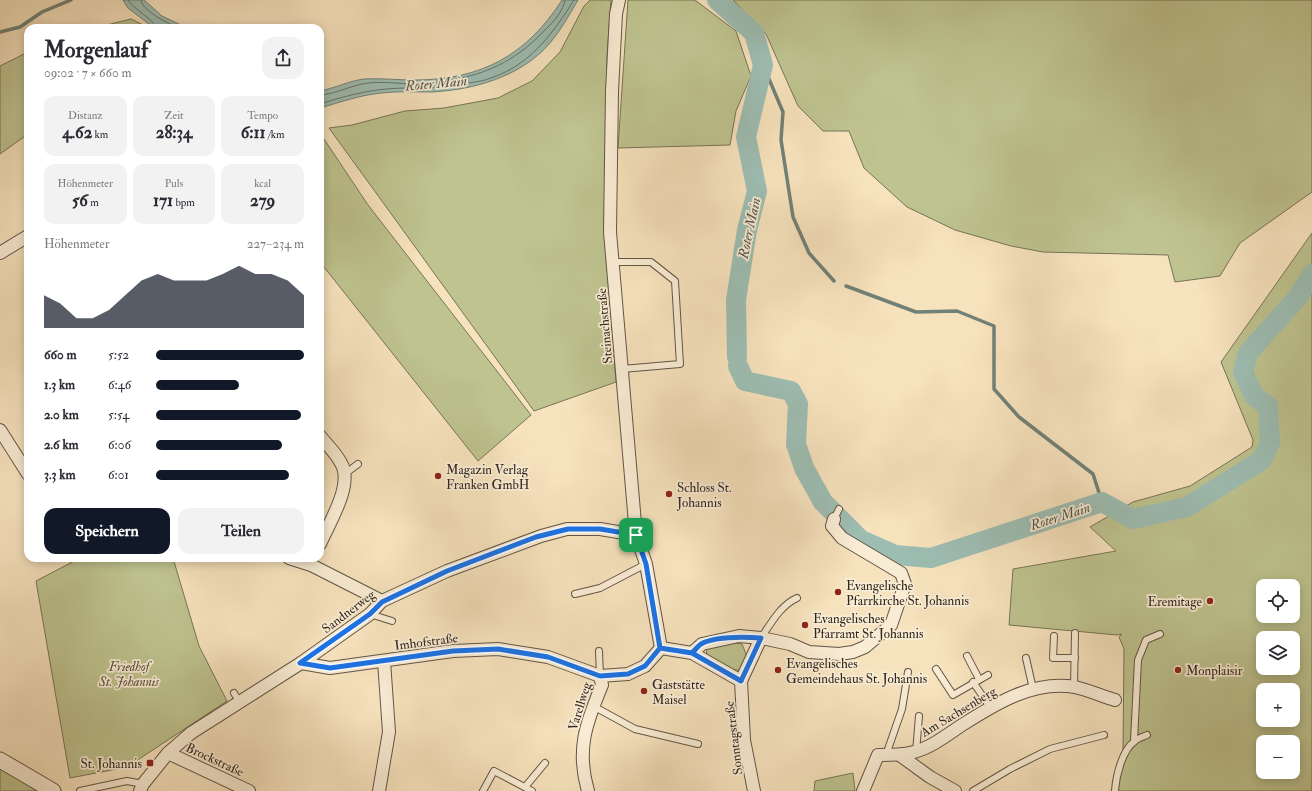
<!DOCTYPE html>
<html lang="de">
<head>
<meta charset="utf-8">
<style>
	:root { --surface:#fff; --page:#f2f2f3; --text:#2b2b33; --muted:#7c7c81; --accent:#111827 }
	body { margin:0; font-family:"IM FELL Double Pica",serif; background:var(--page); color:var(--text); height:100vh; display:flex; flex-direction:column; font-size:15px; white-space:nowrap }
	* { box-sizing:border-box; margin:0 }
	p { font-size:13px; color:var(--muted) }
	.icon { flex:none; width:22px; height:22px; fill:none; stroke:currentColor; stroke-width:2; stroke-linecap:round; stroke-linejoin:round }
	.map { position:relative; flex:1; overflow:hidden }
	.details { position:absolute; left:24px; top:24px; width:300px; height:538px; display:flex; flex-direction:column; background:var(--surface); border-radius:12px; box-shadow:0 2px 10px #0003 }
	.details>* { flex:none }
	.tools { position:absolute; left:1256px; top:579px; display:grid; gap:8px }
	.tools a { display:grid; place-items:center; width:44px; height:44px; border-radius:8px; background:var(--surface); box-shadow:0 2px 10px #0003; font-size:20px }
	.pin { position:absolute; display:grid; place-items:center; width:34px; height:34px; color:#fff; margin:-17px; border-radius:8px; box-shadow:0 2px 6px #0006 }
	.round { display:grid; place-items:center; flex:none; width:42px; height:42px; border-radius:12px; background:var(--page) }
	.summary { display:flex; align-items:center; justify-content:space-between; height:68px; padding:0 20px }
	h1 { font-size:22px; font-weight:700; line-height:30px }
	.figures { display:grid; grid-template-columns:repeat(3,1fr); gap:6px; height:68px; padding:4px 20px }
	.figures div { display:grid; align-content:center; border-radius:10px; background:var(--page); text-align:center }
	.figures b { font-size:17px; font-weight:700 }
	.figures small { font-size:11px; font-weight:400 }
	.figures p { font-size:11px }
	.chart { height:112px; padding:8px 20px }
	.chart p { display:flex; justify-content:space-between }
	.chart svg { width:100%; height:72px; margin-top:4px; fill:var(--accent); opacity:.7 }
	.primary-button { display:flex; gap:8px; margin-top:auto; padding:8px 20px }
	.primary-button a { flex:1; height:46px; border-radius:12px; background:var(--accent); color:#fff; font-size:16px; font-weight:700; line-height:46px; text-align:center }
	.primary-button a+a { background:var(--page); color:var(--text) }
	ul { padding:0 20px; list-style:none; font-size:13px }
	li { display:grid; grid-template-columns:64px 48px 1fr; align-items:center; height:30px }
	li i { height:10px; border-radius:5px; background:var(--accent) }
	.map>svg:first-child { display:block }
</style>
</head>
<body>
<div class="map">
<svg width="1312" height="791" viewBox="0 0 1312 791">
	<rect width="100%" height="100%" fill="#f6e2bd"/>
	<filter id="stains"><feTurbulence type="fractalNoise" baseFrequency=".005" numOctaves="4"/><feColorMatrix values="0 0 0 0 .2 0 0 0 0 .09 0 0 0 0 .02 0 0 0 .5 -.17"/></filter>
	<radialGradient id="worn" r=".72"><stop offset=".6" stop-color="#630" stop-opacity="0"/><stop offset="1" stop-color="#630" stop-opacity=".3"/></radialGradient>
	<g fill="#bec38f" stroke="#777456" fill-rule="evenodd">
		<path d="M590,0H611L607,57L605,235L616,382L534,411L329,128L352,125L405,111L444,108L498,98L532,81L560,52L584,6Z"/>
		<path d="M628,0H695L736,31L751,76L736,111L730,145L618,148Z"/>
		<path d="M733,0H1312V192L1240,243L1220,276L1175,282L1168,255L1043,252L1011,246L955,230L907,207L864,168L849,131H823L798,106L766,34Z"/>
		<path d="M131,19L149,28H95Z"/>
		<path d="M28,52V134L0,154V66Z"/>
		<path d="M320,133L368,205L531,415L478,461L320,262Z"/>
		<path d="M1312,233V791H1112L1123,751L1124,649L1119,637L1122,634L1117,635L1009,625L1013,569L1116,551L1090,527L1133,502L1190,486L1252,447L1253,440L1221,362ZM1263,586H1293V616H1263ZM1263,638H1293V668H1263ZM1263,690H1293V720H1263ZM1263,742H1293V772H1263Z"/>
		<path d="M80,558H173L199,646L227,701L127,767L70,778L36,581Z"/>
		<path d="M728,642L742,644L746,654L743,669C731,674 717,661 707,656L706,647Z"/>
		<path d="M0,759L48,791H0Z"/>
		<path d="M853,773L855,791H814L815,781Z"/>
	</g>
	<g fill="#9dbdb2" stroke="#718177">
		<path d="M123,0H144L162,16L187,28H154L128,8Z"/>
		<path d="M562,0H578C569,15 561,30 550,43C521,77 473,90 431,92C415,92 398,91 382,93C360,95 341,102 320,108V91C335,88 349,81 364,79C381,78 398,80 415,80C481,80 527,55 562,0Z"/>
	</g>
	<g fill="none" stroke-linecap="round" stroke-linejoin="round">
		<g stroke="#667268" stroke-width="1">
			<path d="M128,0C133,9 155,20 156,28"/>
			<path d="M141,0C142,11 168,23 178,28"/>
			<path d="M565,0C564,9 554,22 547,28C510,68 474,79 421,84L419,87C429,90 442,86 452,85C463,83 475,83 485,80C529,67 551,36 574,0"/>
			<path d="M320,95C335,94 348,87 362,84C377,81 394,83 409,84L411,85L409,88C375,88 352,94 320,104"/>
		</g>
		<g stroke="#718177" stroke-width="3.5">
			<path d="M0,32L20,27L42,12L71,0"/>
			<path d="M763,65L783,112L781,140L793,217L809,253L834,281"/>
			<path d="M846,286L916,312L957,311L994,326V389L1019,417L1093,474L1102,502"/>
		</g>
		<g stroke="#9dbdb2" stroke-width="20">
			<path d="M717,0L754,33L763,65L746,137L757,191L747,230L736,300L737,357"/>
			<path d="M738,366L745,381L791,391L798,404L796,444L804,468L823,502L861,540L895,555L931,558L1102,502L1133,519L1187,507L1262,460L1270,443L1268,406L1254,396L1243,372L1248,353L1298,297L1312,274"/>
		</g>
		<defs>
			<g id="service">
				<path d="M613,262H651L675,281L680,364L622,369"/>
				<path d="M346,473L358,464"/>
				<path d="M834,519L839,509"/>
				<path d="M575,594L600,588L646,564"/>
				<path d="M370,614L392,621"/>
				<path d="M1054,636L1053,658H1075"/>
				<path d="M761,638C771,623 781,605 797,598"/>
				<path d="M599,651L600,676"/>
				<path d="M967,656L979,679"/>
				<path d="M1026,658L1033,689"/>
				<path d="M936,669L953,695L988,675"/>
				<path d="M973,682L990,707"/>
				<path d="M1074,687L1075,633"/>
				<path d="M234,693L240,703"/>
				<path d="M593,706L635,729L698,744"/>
				<path d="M1134,741L1138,660L1146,640L1160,634"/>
				<path d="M916,752L919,716"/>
				<path d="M886,755L902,709L908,672"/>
				<path d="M525,787L545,763"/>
				<path d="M80,791L127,781L143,784"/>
				<path d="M483,791L494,771L532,791"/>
				<path d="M973,791L1010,769L1050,749L1104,735"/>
				<path d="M1115,791C1116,776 1122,750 1135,741C1138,738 1143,737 1147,735"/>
			</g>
			<g id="minor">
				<path d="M619,0L616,14L612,91L610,232L636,535L646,564L661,648"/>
				<path d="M0,253L28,236"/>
				<path d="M0,430L28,474"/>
				<path d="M320,436C327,445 336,453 341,463C354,484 329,523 320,544"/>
				<path d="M289,558L311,565L382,601"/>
				<path d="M661,648L692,653L741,681"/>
				<path d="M692,653L702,644L739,636L761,638L790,644L809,652L839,654L853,652L865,647L891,625L905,584L901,573L842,538L832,526L834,519"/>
				<path d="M301,663L330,668L453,651L498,649L548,657L600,676L628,674L645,666L661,648"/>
				<path d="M741,681L744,740L754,791"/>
				<path d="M741,681L761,638"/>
				<path d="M168,753L249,791"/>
				<path d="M901,756L930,777L955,791"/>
				<path d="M140,791L143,784L168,753L191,733L301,663L370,614L382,601L447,571L541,536L567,529H600L636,535"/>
				<path d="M379,791L389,732L384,661"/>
				<path d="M588,791C576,750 586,723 602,685L600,676"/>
				<path d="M863,791L878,755C891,754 902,756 914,752C932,747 947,735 962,725C995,704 1033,680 1075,687C1088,690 1102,696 1115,700"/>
			</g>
			<path id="tertiary" d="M0,760L53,791"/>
		</defs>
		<use href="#service" stroke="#625546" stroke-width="8"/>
		<use href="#minor" stroke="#625546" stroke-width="14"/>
		<use href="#tertiary" stroke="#625546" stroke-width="17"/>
		<use href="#service" stroke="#f9ecd4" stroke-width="6"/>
		<use href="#minor" stroke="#f9ecd4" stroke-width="12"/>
		<use href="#tertiary" stroke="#f9ecd4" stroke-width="15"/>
	</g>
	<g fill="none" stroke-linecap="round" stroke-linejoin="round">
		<defs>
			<path id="route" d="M636,535L600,529H568L536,537L447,571L382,602L370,614L300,663L330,668L453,651L498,649L548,657L600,676L628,674L645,666L660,648L692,653L741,681L761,638C745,637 716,636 701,644C698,646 695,650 692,653L660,648L646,564L636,535"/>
		</defs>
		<use href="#route" stroke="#fff" stroke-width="8"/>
		<use href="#route" stroke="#1a73e8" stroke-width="5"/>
	</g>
	<g fill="#8f2418" stroke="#f9ecd4" stroke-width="1.5">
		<circle cx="438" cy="476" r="4"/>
		<circle cx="669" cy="494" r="4"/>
		<circle cx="838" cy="592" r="4"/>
		<circle cx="1210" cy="601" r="4"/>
		<circle cx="805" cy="625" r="4"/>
		<circle cx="778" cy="670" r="4"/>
		<circle cx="1178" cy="670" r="4"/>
		<circle cx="644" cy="691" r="4"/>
		<rect x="146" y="759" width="8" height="8" rx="2"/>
	</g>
	<g text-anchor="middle" stroke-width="3.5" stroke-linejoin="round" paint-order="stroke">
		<g font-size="13" fill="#30261e" stroke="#f9ecd4">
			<text transform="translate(604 326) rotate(-95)" y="5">Steinachstraße</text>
			<text transform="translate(348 611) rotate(-37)" y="5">Sandnerweg</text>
			<text transform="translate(426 641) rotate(-7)" y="5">Imhofstraße</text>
			<text transform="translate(579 706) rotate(-73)" y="5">Varellweg</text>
			<text transform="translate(958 711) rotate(-31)" y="5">Am Sachsenberg</text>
			<text transform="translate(733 738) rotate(-97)" y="5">Sonntagstraße</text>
			<text transform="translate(215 759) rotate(25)" y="5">Brockstraße</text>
		</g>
		<g font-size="13" fill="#30261e" stroke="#f9ecd4" text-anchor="start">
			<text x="446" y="474">Magazin Verlag<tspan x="446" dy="15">Franken GmbH</tspan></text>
			<text x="677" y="492">Schloss St.<tspan x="677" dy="15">Johannis</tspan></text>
			<text x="846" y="590">Evangelische<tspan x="846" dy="15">Pfarrkirche St. Johannis</tspan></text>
			<text x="1202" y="606" text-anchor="end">Eremitage</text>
			<text x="813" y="623">Evangelisches<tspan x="813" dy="15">Pfarramt St. Johannis</tspan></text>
			<text x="786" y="668">Evangelisches<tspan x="786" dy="15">Gemeindehaus St. Johannis</tspan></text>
			<text x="1186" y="675">Monplaisir</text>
			<text x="652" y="689">Gaststätte<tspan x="652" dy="15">Maisel</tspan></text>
			<text x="142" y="768" text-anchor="end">St. Johannis</text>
		</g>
		<g font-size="13" font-style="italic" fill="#544d3a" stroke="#f9ecd4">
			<text x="129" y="671">Friedhof<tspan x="129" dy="15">St. Johannis</tspan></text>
		</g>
		<g font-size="14" font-style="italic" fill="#51534a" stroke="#f9ecd4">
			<text transform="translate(436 83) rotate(-5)" y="5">Roter Main</text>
			<text transform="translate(749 228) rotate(-78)" y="5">Roter Main</text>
			<text transform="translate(1060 516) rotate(-18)" y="5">Roter Main</text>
		</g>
	</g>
	<rect width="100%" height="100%" filter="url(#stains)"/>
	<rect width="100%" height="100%" fill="url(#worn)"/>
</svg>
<div class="tools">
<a><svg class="icon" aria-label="locate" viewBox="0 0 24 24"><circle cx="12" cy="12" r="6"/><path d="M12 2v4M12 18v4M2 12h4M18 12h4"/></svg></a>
<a><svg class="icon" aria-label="layers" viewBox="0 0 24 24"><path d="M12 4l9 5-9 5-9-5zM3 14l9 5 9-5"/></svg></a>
<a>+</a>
<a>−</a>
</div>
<div class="pin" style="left:636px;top:535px;background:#1e9e55"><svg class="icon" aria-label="arrive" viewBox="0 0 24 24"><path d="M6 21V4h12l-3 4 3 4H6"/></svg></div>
<section class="details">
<div class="summary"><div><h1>Morgenlauf</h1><p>09:02 · 7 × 660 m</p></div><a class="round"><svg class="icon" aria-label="share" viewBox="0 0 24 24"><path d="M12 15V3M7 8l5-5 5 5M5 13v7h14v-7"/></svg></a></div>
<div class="figures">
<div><p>Distanz</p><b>4.62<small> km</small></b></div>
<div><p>Zeit</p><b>28:34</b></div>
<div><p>Tempo</p><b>6:11<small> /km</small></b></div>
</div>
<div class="figures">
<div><p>Höhenmeter</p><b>56<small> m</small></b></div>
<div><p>Puls</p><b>171<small> bpm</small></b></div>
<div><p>kcal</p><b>279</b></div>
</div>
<div class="chart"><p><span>Höhenmeter</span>227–234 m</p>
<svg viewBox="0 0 160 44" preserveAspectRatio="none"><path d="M0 44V24L10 29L20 38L30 38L40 33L50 24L60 15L70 11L80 15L90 15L100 15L110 11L120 6L130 11L140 11L150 15L160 24V44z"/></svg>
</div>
<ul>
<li><b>660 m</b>5:52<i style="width:100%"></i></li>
<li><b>1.3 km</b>6:46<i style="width:56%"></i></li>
<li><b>2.0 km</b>5:54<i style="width:98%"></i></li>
<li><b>2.6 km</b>6:06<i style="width:85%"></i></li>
<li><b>3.3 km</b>6:01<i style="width:90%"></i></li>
</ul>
<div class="primary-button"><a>Speichern</a><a>Teilen</a></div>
</section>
</div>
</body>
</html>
